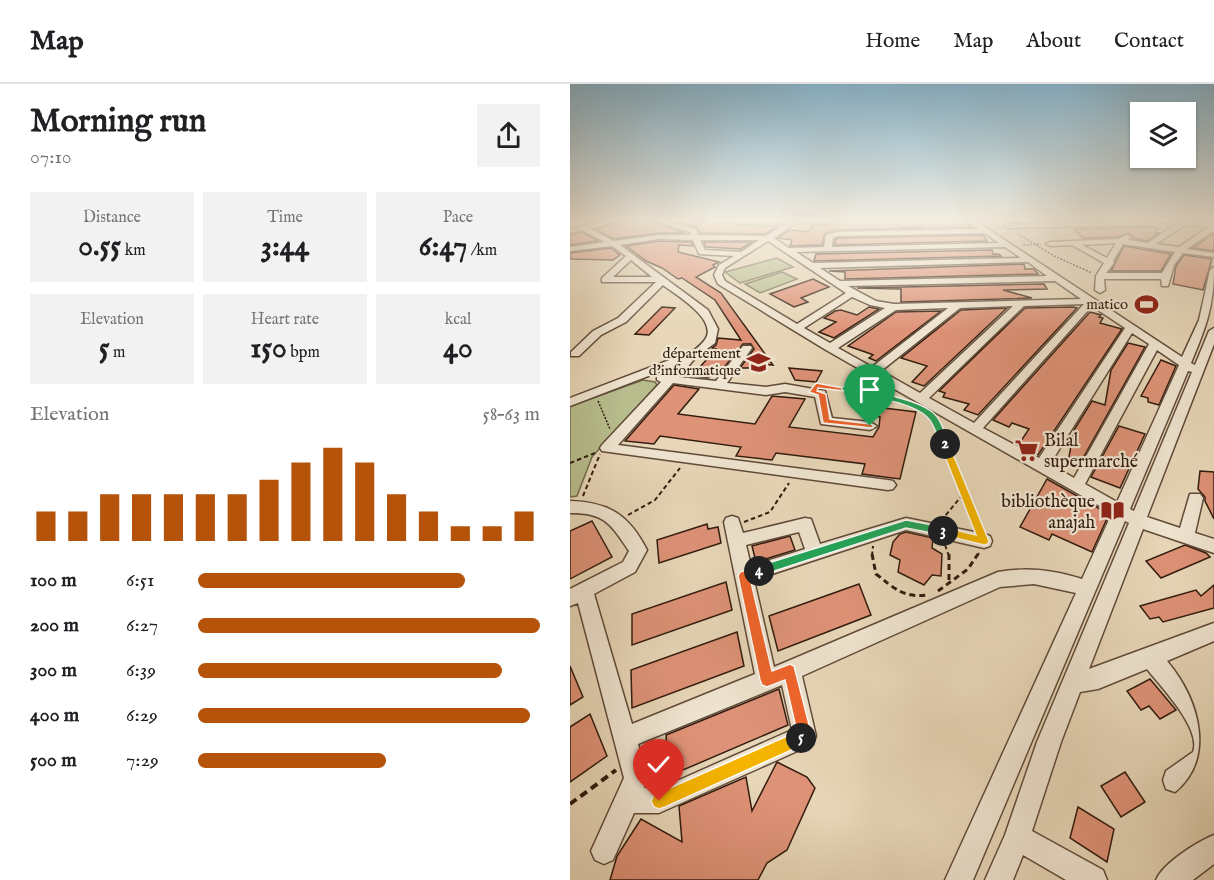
<!DOCTYPE html>
<html lang="en">
<head>
<meta charset="utf-8">
<style>
	:root { --surface:#fff; --page:#f2f2f2; --text:#202124; --muted:#757577; --line:#e0e0e0; --accent:#b45309 }
	body { margin:0; font-family:"IM FELL English",serif; background:var(--page); color:var(--text); height:100vh; display:flex; flex-direction:column; font-size:22px; white-space:nowrap }
	* { box-sizing:border-box; margin:0 }
	p { font-size:20px; color:var(--muted) }
	.icon { flex:none; width:33px; height:33px; fill:none; stroke:currentColor; stroke-width:2; stroke-linecap:round; stroke-linejoin:round }
	.map { position:relative; flex:1; overflow:hidden }
	.drawer { display:flex; flex-direction:column; background:var(--surface); width:570px }
	.drawer>* { flex:none }
	.tools { position:absolute; left:560px; top:18px; display:grid; gap:12px }
	.tools a { display:grid; place-items:center; width:66px; height:66px; border-radius:0px; background:var(--surface); box-shadow:0 2px 4px #0004; font-size:30px }
	.pin { position:absolute; display:grid; place-items:center; width:51px; height:51px; color:#fff; margin:-62px -26px; border-radius:50% 50% 50% 0; rotate:-45deg; box-shadow:0 0 6px #0007 }
	.pin .icon { rotate:45deg }
	.km { position:absolute; width:30px; height:30px; margin:-15px; border-radius:50%; background:#222; color:#fff; font-size:16px; line-height:30px; text-align:center }
	.round { display:grid; place-items:center; flex:none; width:63px; height:63px; border-radius:0px; background:var(--page) }
	.overview { display:flex; align-items:center; justify-content:space-between; height:102px; padding:0 30px }
	h1 { font-size:33px; font-weight:700; line-height:45px }
	.figures { display:grid; grid-template-columns:repeat(3,1fr); gap:9px; height:102px; padding:6px 30px }
	.figures div { display:grid; align-content:center; border-radius:0px; background:var(--page); text-align:center }
	.figures b { font-size:30px; font-weight:700 }
	.figures small { font-size:16px; font-weight:400 }
	.figures p { font-size:16px }
	.chart { height:168px; padding:12px 30px }
	.chart p { display:flex; justify-content:space-between }
	.chart svg { width:100%; height:108px; margin-top:6px; stroke:var(--accent); stroke-width:6 }
	ul { padding:0 30px; list-style:none; font-size:20px }
	li { display:grid; grid-template-columns:96px 72px 1fr; align-items:center; height:45px }
	li i { height:15px; border-radius:8px; background:var(--accent) }
	header { display:flex; align-items:center; gap:36px; box-sizing:border-box; height:84px; padding:0 30px; background:var(--surface); border-bottom:2px solid var(--line) }
	header strong { font-size:28px }
	nav { display:flex; gap:33px; margin-inline-start:auto; font-size:21px }
	main { display:flex; flex:1; min-height:0 }
	.map>svg:first-child { display:block }
</style>
</head>
<body>
<header>
<strong>Map</strong>
<nav><a>Home</a><a>Map</a><a>About</a><a>Contact</a></nav>
</header>
<main>
<section class="drawer">
<div class="overview"><div><h1>Morning run</h1><p>07:10</p></div><a class="round"><svg class="icon" aria-label="share" viewBox="0 0 24 24"><path d="M12 15V3M7 8l5-5 5 5M5 13v7h14v-7"/></svg></a></div>
<div class="figures">
<div><p>Distance</p><b>0.55<small> km</small></b></div>
<div><p>Time</p><b>3:44</b></div>
<div><p>Pace</p><b>6:47<small> /km</small></b></div>
</div>
<div class="figures">
<div><p>Elevation</p><b>5<small> m</small></b></div>
<div><p>Heart rate</p><b>150<small> bpm</small></b></div>
<div><p>kcal</p><b>40</b></div>
</div>
<div class="chart"><p><span>Elevation</span>58–63 m</p>
<svg viewBox="0 0 160 44" preserveAspectRatio="none"><path d="M5 44V32M15 44V32M25 44V25M35 44V25M45 44V25M55 44V25M65 44V25M75 44V19M85 44V12M95 44V6M105 44V12M115 44V25M125 44V32M135 44V38M145 44V38M155 44V32"/></svg>
</div>
<ul>
<li><b>100 m</b>6:51<i style="width:78%"></i></li>
<li><b>200 m</b>6:27<i style="width:100%"></i></li>
<li><b>300 m</b>6:39<i style="width:89%"></i></li>
<li><b>400 m</b>6:29<i style="width:97%"></i></li>
<li><b>500 m</b>7:29<i style="width:55%"></i></li>
</ul>
</section>
<div class="map">
<svg width="644" height="796" viewBox="0 0 644 796">
	<rect width="100%" height="100%" fill="#e7d6b7"/>
	<filter id="stains"><feTurbulence type="fractalNoise" baseFrequency=".00333" numOctaves="4"/><feColorMatrix values="0 0 0 0 .2 0 0 0 0 .09 0 0 0 0 .02 0 0 0 .5 -.17"/></filter>
	<radialGradient id="worn" r=".72"><stop offset=".6" stop-color="#630" stop-opacity="0"/><stop offset="1" stop-color="#630" stop-opacity=".3"/></radialGradient>
	<g fill="#b7bd8d" stroke="#746c4e" stroke-width="1.5">
		<path d="M207,174L223,183L170,199L155,188Z"/>
		<path d="M212,188L227,195L190,209L175,200Z"/>
		<path d="M73,296L85,298L87,301L22,373L7,412L0,413V322Z"/>
	</g>
	<g fill="#de9277" stroke="#321c0e" stroke-width="1.5">
		<path d="M48,137H82L115,149H89L44,155L26,146Z"/>
		<path d="M103,137L161,139L165,141L208,142L195,150L130,149L127,143Z"/>
		<path d="M329,137V143L351,142L349,137H382L384,141L398,140L402,143L267,146L255,149L252,161L220,162L222,156L208,154L220,146L239,148L242,141H257L262,138Z"/>
		<path d="M582,143L589,144L585,148L589,149L577,157L563,154L558,149L548,153L513,154L504,145Z"/>
		<path d="M12,148L28,157L0,161V151Z"/>
		<path d="M644,149V167L623,164Z"/>
		<path d="M413,151L417,157L265,161V156L268,154Z"/>
		<path d="M89,157L122,158L123,162L109,161L108,168L149,178L143,181L145,183L126,193L151,209L203,281L191,280L188,284H170L184,265L181,260H173L152,286L147,285L138,294L122,292L146,265L142,264L146,261L148,254L171,256L145,216L112,194L108,195L92,184L76,177L56,162Z"/>
		<path d="M134,158H182L171,165L136,163Z"/>
		<path d="M554,162L601,170L591,187H541Z"/>
		<path d="M41,164L50,171L43,176L0,175V169Z"/>
		<path d="M422,166L423,170H429L431,172L244,177L246,170Z"/>
		<path d="M614,171L642,175L633,206L603,200L606,182Z"/>
		<path d="M454,180L455,185H464L468,190L275,195V188L259,187Z"/>
		<path d="M243,195L259,203L231,214L238,218L224,223L200,210Z"/>
		<path d="M474,200L477,205L433,206L462,214L331,218V205L287,204Z"/>
		<path d="M92,223L105,224L79,251L65,250Z"/>
		<path d="M299,223L309,225L264,254L249,248L266,238L254,234L265,227L271,226L287,231Z"/>
		<path d="M503,223L507,224L408,331L394,326L399,320L373,313L375,309L369,307L455,224Z"/>
		<path d="M437,224L354,302L342,298L357,282L331,274L391,226Z"/>
		<path d="M371,227L306,277L299,274L303,271L301,270L278,262L326,228Z"/>
		<path d="M520,228L531,231L529,233L533,234L530,239L552,245L468,371L465,369L467,367L449,360L459,345L442,339L439,343L423,336Z"/>
		<path d="M558,259L575,263L508,383L498,378L504,346L522,317L535,321L541,286Z"/>
		<path d="M591,276L606,282L589,321L578,318V314L571,312Z"/>
		<path d="M219,284L252,287L246,298L225,296Z"/>
		<path d="M104,301L129,305L108,330L185,340L202,312L235,315L219,343L303,353L309,343L310,333L302,332L306,323L346,328L330,395L292,390L295,380L206,369L202,376L166,372L171,363L90,352L84,360L55,357Z"/>
		<path d="M549,342L575,350L550,404L521,393Z"/>
		<path d="M630,387L644,388V435L635,417V413L628,405Z"/>
		<path d="M477,395L539,430L522,468L482,450L479,456L450,443Z"/>
		<path d="M22,437L42,473L0,495V447Z"/>
		<path d="M137,440L138,445L148,443L151,459L89,479L87,456Z"/>
		<path d="M336,448L363,454L362,464L372,470L371,492L362,491L354,501L328,488L330,476L320,471L323,458L330,450Z"/>
		<path d="M220,452L225,466L186,478L182,462Z"/>
		<path d="M615,461L636,469L640,473L591,494L576,477Z"/>
		<path d="M156,498L162,526L62,561V530Z"/>
		<path d="M289,500L301,531L208,567L199,532Z"/>
		<path d="M644,501V524L593,538L589,533L580,535L570,522L626,506L631,512Z"/>
		<path d="M167,548L174,582L62,624L61,586Z"/>
		<path d="M0,582L13,613L0,621Z"/>
		<path d="M580,595L606,626L590,635L579,622L571,626L557,607Z"/>
		<path d="M209,605L218,641L99,692L96,651Z"/>
		<path d="M20,630L37,672L0,698V643Z"/>
		<path d="M207,678L237,693L245,704L217,766L197,779L188,796H40L47,772L71,735L112,758L109,722L176,693L182,727Z"/>
		<path d="M555,688L575,718L551,733L531,702Z"/>
		<path d="M508,723L544,745L537,778L500,754Z"/>
	</g>
	<g fill="none" stroke-linecap="round" stroke-linejoin="round">
		<defs>
			<g id="minor">
				<path d="M34,137H46L20,145L44,157L89,151H121L120,148L84,137H94L126,145L128,151L196,152L217,139H165L162,137H260L257,139H226L204,154L219,164L254,163L256,151L267,148L408,145L398,137H406L612,273L629,236L640,186L644,183C644,223 636,243 621,279L625,281L639,247L644,244V260L577,433L610,444L620,410H630L633,414L625,449L644,455V469L573,445L519,585L644,539V557L597,577C632,619 644,676 605,708L596,705L593,696L596,687L623,668C632,645 591,603 577,585L528,605L510,608L491,658L462,747L533,786L537,796H496L453,771L443,796H415L435,751L467,658L559,439L555,437L403,796H375L506,509L464,500L430,503L232,592L246,652L243,660L89,729H64L43,776L34,780L25,776L21,767L54,694L8,519L0,522V505L53,478L59,467C40,439 35,429 0,429V417C39,418 59,431 77,466L65,488L24,510L62,640L185,590L154,438L156,434L162,432L168,434L173,449L235,434L241,435L250,460L336,434L414,450L420,452L422,457L420,462L414,464L336,446L184,496L204,583L428,488C458,483 483,486 512,495L542,429L256,266L148,200L144,191L149,181L164,172L129,170L123,156L89,155L50,161L138,226L148,245L145,259L126,273L109,293L146,297L173,262H181L182,264L157,299L196,303L215,300L255,307L262,334L300,338L307,342L300,346L251,340L245,313L215,308L196,311L103,299L48,361L318,396L323,397L326,401L323,405L318,406L32,367L30,364L32,361L91,298L87,296V292L97,291L107,281L0,322V314L123,267C127,264 131,261 134,257C151,237 106,211 93,201L56,238L31,251L9,272H1V268L23,247L48,234L86,198H32V194L56,172L42,162L0,167V163L35,158L12,146L0,149V145ZM414,149L429,159L262,163L263,154L268,152ZM130,156H189L171,168L135,166ZM198,157L276,209L227,240L155,197L152,191L155,184ZM435,163L451,174L243,179L226,168ZM61,176L82,193H43ZM458,178L477,192L270,197L250,184ZM485,197L511,215L324,220L306,217L278,202ZM282,213L300,221L315,224L260,259L234,244ZM514,220L404,339L359,314L454,222ZM443,222L350,309L311,287L390,224ZM522,222L555,244L469,374L413,344ZM378,224L302,283L268,264L326,226ZM562,249L579,260L504,394L480,380ZM587,266L609,281L547,418L515,400ZM618,287L622,288L564,427L560,425ZM229,448L235,465L181,482L176,461ZM212,601L222,646L89,705L74,704L78,694L68,660Z"/>
				<path d="M583,137H625L644,140V146L617,165L644,169V173L613,169L604,181L598,202H592L591,195H534L535,206L530,209L525,206L526,192L534,179L502,161L480,162L476,160L480,158L549,155L557,151L561,153L558,156L578,159L606,140ZM615,141L639,143L609,163L586,160ZM546,159L537,174L512,161ZM553,160L605,168L592,189H536L544,179L543,177Z"/>
				<path d="M579,138L581,141L438,144L434,142L438,140Z"/>
				<path d="M644,751V780L623,796H586C593,779 627,758 644,751Z"/>
			</g>
		</defs>
		<use href="#minor" stroke="#5f4a38" stroke-width="3"/>
		<g stroke="#321c0e" stroke-width="1.5" stroke-dasharray="2 1.5" stroke-linecap="butt">
			<path d="M448,150L484,172L522,189"/>
			<path d="M453,161L471,160"/>
			<path d="M257,303L275,305L336,320"/>
			<path d="M28,317L40,345"/>
			<path d="M362,333L372,358"/>
		</g>
		<g stroke="#321c0e" stroke-width="2" stroke-dasharray="4.5 3" stroke-linecap="butt">
			<path d="M372,356L409,444"/>
			<path d="M0,379L25,369"/>
			<path d="M13,412L30,370"/>
			<path d="M58,431L85,416L110,384"/>
			<path d="M371,437L394,409"/>
			<path d="M174,438L200,428L219,399"/>
			<path d="M375,461L379,472"/>
			<path d="M302,472L303,462"/>
			<path d="M407,472L409,469"/>
		</g>
		<g stroke="#321c0e" stroke-width="3" stroke-dasharray="6 4" stroke-linecap="butt">
			<path d="M302,470L306,490C324,504 333,514 357,511"/>
			<path d="M379,470V499"/>
			<path d="M368,507L398,485L408,470"/>
		</g>
		<path stroke="#321c0e" stroke-width="4" stroke-dasharray="8 5" stroke-linecap="butt" d="M0,720L46,686"/>
		<use href="#minor" fill="#efe4d0" fill-rule="evenodd"/>
	</g>
	<linearGradient id="sky" x2="0" y2="1"><stop stop-color="#87b6d0"/><stop offset="0.55" stop-color="#f4eddf"/><stop offset="1" stop-color="#f4eddf" stop-opacity="0"/></linearGradient>
	<rect width="644" height="248" fill="url(#sky)"/>
	<path fill="#f0652b" stroke="#fff" stroke-width="1.5" d="M246,299L279,305L275,307L248,304L247,307L256,310L260,335L300,340L303,341V344L253,339L248,311L239,308Z"/>
	<path fill="#22a559" stroke="#fff" stroke-width="1.5" d="M275,302C299,308 341,313 361,327C371,334 375,349 379,360L371,362C367,353 365,340 357,333C341,317 294,312 272,306V303Z"/>
	<path fill="#f5b400" stroke="#fff" stroke-width="1.5" d="M371,358L379,360L419,457L418,460L414,461L373,451L368,447L373,443L406,451L370,360Z"/>
	<path fill="#22a559" stroke="#fff" stroke-width="1.5" d="M336,436L373,443L379,447L373,451L336,444L189,492L183,487L189,482Z"/>
	<path fill="#f0652b" stroke="#fff" stroke-width="1.5" d="M189,482L195,487L193,490L180,494L202,587L220,580L224,582L242,652L240,657L231,661L226,659L224,654L227,648L215,596L197,603L192,601L190,596L168,492L170,488Z"/>
	<path fill="#f5b400" stroke="#fff" stroke-width="1.5" d="M231,646L237,648L239,654L237,659L95,723L89,725L84,723L81,717L84,711Z"/>
	<defs>
		<symbol id="stadium-bare" viewBox="-9 -9 18 18"><path d="M0-5a6.5 5 0 1 0 0 10a6.5 5 0 1 0 0-10ZM-3.5-1.8h7v3.6h-7Z" fill="#8f2418" stroke="#efe4d0" stroke-width="2.5" paint-order="stroke"/></symbol>
		<symbol id="university-bare" viewBox="-9 -9 18 18"><path d="M0-5L7-2L0 1L-7-2ZM-4 1L0 2.5L4 1V4Q0 6-4 4Z" fill="#8f2418" stroke="#efe4d0" stroke-width="2.5" paint-order="stroke"/></symbol>
		<symbol id="supermarket-bare" viewBox="-9 -9 18 18"><path d="M-6-5.5h2.5l.6 2H6L4.5 2H-2.5L-4.4-4H-6ZM-1.5 3.2a1.3 1.3 0 1 0 .1 0ZM3 3.2a1.3 1.3 0 1 0 .1 0Z" fill="#8f2418" stroke="#efe4d0" stroke-width="2.5" paint-order="stroke"/></symbol>
		<symbol id="library-bare" viewBox="-9 -9 18 18"><path d="M-6-4Q-3-5.5-.7-3.5V5Q-3 3-6 4ZM6-4Q3-5.5 .7-3.5V5Q3 3 6 4Z" fill="#8f2418" stroke="#efe4d0" stroke-width="2.5" paint-order="stroke"/></symbol>
	</defs>
	<g fill-rule="evenodd">
		<use href="#stadium-bare" x="560" y="204" width="33" height="33"/>
		<use href="#university-bare" x="172" y="262" width="33" height="33"/>
		<use href="#supermarket-bare" x="440" y="350" width="33" height="33"/>
		<use href="#library-bare" x="526" y="410" width="33" height="33"/>
	</g>
	<g text-anchor="middle" stroke-width="4.5" stroke-linejoin="round" paint-order="stroke">
		<g font-size="15" fill="#321c0e" stroke="#efe4d0" text-anchor="end">
			<text x="558" y="225">matico</text>
			<text x="171" y="274">département<tspan x="171" dy="17">d'informatique</tspan></text>
		</g>
		<g font-size="18" fill="#321c0e" stroke="#efe4d0" text-anchor="start">
			<text x="474" y="362">Bilal<tspan x="474" dy="21">supermarché</tspan></text>
			<text x="525" y="423" text-anchor="end">bibliothèque<tspan x="525" dy="21">anajah</tspan></text>
		</g>
	</g>
	<rect width="100%" height="100%" filter="url(#stains)"/>
	<rect width="100%" height="100%" fill="url(#worn)"/>
</svg>
<div class="tools">
<a><svg class="icon" aria-label="layers" viewBox="0 0 24 24"><path d="M12 4l9 5-9 5-9-5zM3 14l9 5 9-5"/></svg></a>
</div>
<div class="pin" style="left:300px;top:342px;background:#1e9e55"><svg class="icon" aria-label="arrive" viewBox="0 0 24 24"><path d="M6 21V4h12l-3 4 3 4H6"/></svg></div>
<div class="pin" style="left:89px;top:717px;background:#d93025"><svg class="icon" aria-label="check" viewBox="0 0 24 24"><path d="M5 12l5 5 9-10"/></svg></div>
<b class="km" style="left:375px;top:360px">2</b>
<b class="km" style="left:373px;top:447px">3</b>
<b class="km" style="left:189px;top:487px">4</b>
<b class="km" style="left:231px;top:654px">5</b>
</div>
</main>
</body>
</html>
